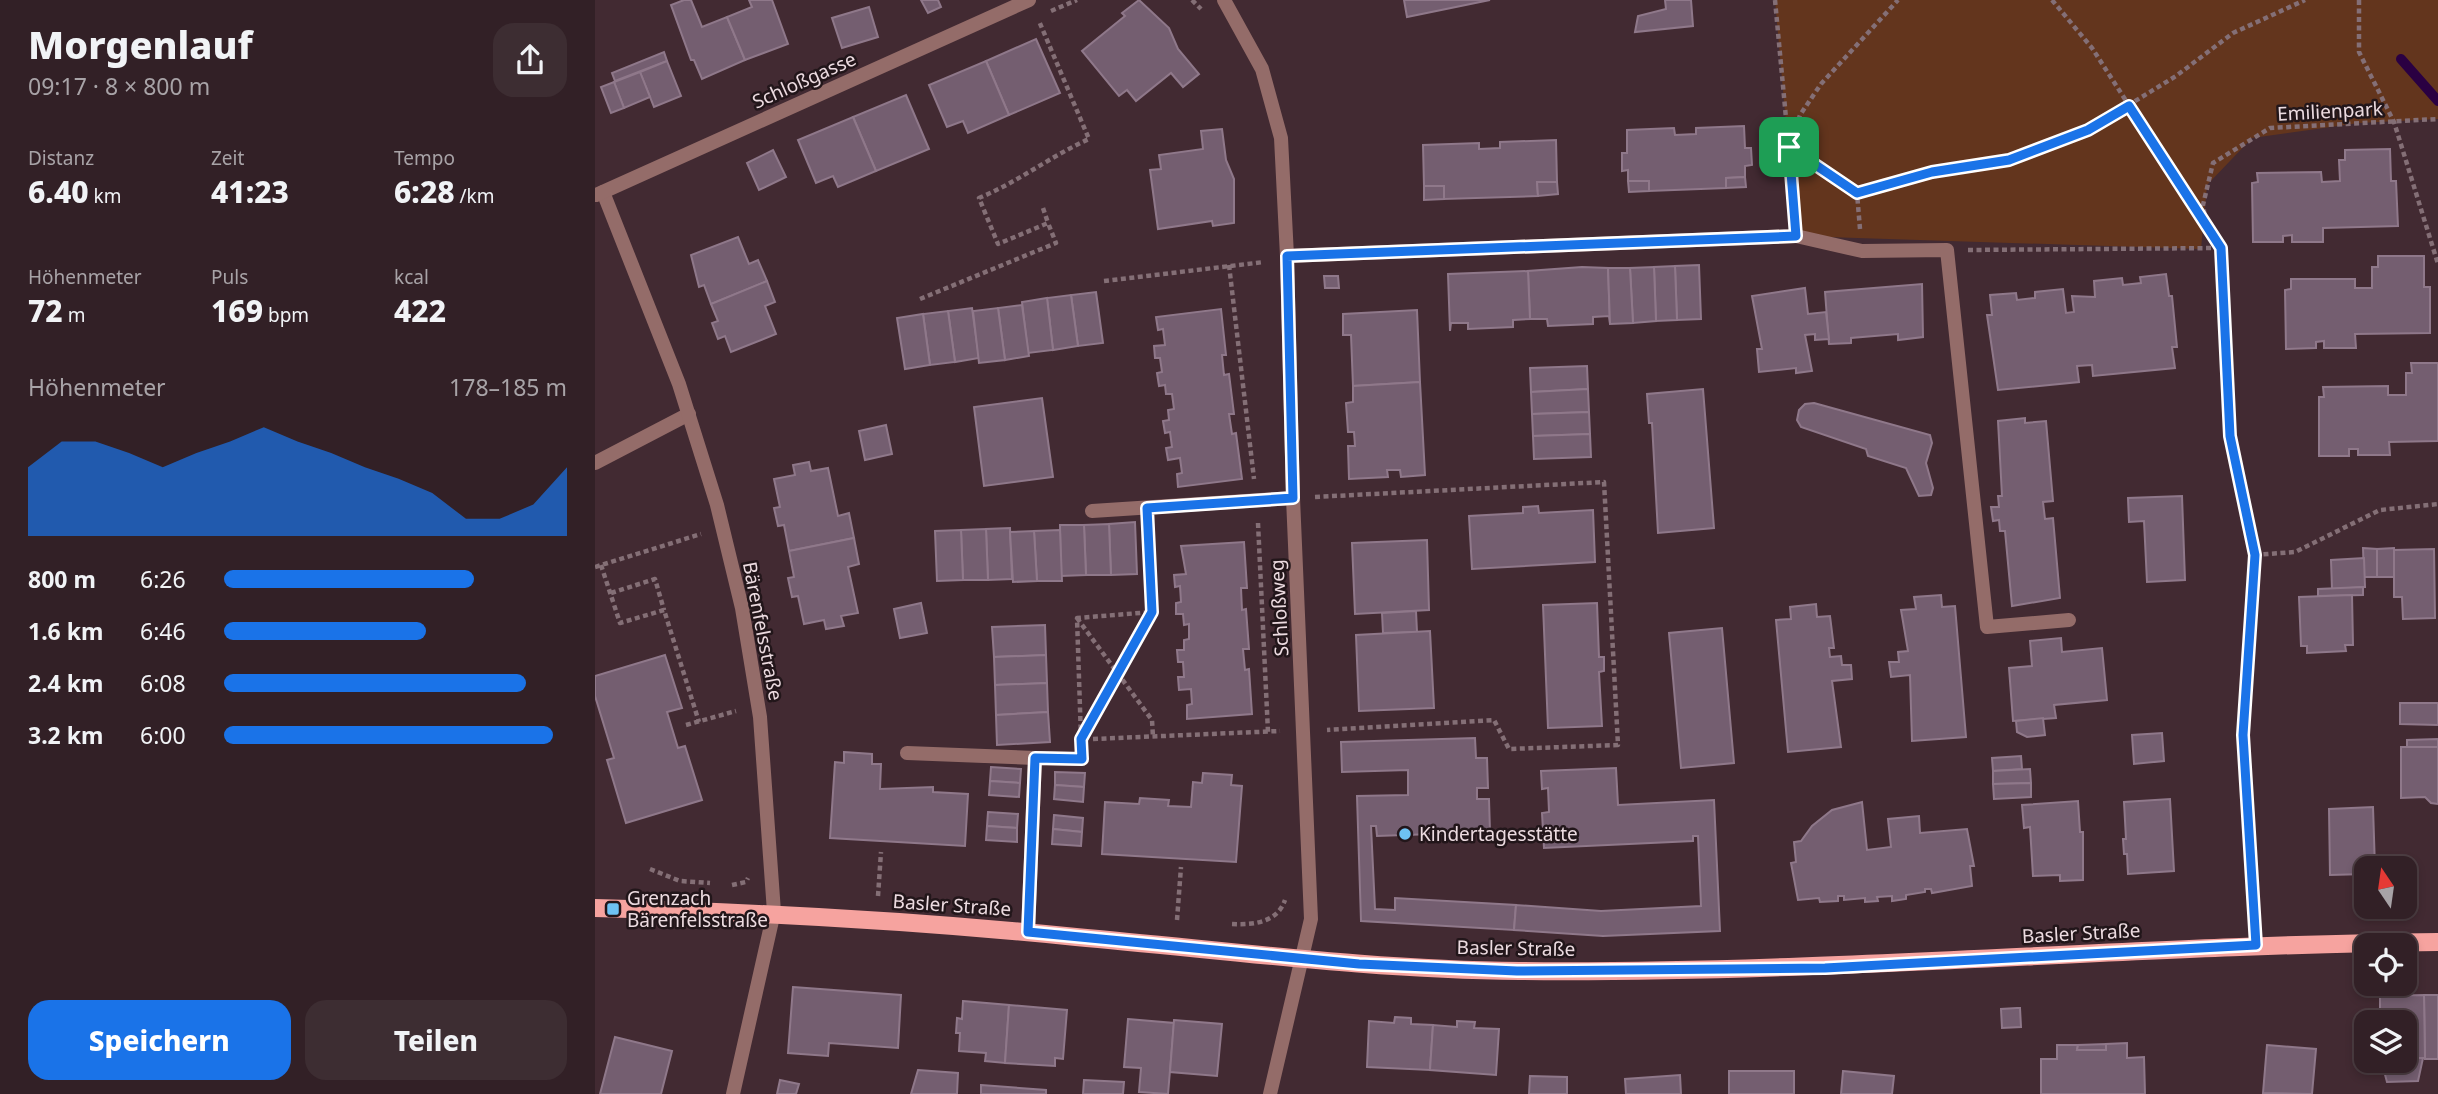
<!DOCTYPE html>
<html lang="de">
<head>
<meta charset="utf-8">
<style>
	:root { --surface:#322026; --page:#3d2d32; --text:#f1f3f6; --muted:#a8a3a7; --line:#4d3e43; --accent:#1a73e8 }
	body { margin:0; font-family:"Noto Sans",sans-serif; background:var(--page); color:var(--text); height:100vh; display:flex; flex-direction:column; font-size:26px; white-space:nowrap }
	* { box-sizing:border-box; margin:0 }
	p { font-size:23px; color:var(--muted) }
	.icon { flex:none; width:38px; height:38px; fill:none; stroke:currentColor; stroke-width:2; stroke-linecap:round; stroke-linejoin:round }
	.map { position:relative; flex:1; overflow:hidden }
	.side { display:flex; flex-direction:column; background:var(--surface); width:595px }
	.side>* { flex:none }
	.needle { width:46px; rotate:347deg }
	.controls { position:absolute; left:1759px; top:856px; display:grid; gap:14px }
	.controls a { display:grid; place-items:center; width:63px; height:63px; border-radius:14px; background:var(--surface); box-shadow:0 4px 10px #0003,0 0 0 2px var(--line); font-size:35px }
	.pin { position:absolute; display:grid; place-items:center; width:60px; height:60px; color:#fff; margin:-30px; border-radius:14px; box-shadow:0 4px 10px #0006 }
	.round { display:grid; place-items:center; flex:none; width:74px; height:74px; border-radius:21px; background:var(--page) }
	.head { display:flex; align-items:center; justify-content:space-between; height:119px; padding:0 28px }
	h1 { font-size:38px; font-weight:800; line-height:52px }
	.stats { display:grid; grid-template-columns:repeat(3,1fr); gap:10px; height:119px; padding:7px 28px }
	.stats div { display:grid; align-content:center }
	.stats b { font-size:30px; font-weight:800 }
	.stats small { font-size:19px; font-weight:400 }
	.stats p { font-size:19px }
	.chart { height:196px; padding:14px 28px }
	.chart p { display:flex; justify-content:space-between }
	.chart svg { width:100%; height:126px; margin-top:7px; fill:var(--accent); opacity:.7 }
	.primary-button { display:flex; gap:14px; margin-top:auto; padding:14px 28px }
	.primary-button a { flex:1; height:80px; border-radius:21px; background:var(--accent); color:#fff; font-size:28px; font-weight:800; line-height:80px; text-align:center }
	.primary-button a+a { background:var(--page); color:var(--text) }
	ul { padding:0 28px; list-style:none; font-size:23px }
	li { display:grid; grid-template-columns:112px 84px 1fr; align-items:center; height:52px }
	li i { height:18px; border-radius:9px; background:var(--accent) }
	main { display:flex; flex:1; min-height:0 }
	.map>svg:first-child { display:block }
</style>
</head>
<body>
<main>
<section class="side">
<div class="head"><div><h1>Morgenlauf</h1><p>09:17 · 8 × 800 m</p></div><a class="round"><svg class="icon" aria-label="share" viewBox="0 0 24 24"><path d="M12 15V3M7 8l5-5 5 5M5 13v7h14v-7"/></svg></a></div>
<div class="stats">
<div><p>Distanz</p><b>6.40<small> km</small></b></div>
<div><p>Zeit</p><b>41:23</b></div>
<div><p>Tempo</p><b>6:28<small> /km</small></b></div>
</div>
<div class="stats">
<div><p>Höhenmeter</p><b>72<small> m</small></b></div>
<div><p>Puls</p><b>169<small> bpm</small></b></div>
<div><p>kcal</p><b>422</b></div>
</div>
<div class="chart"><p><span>Höhenmeter</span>178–185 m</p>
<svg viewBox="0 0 160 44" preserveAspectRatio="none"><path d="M0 44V20L10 11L20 11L30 15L40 20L50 15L60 11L70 6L80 11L90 15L100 20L110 24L120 29L130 38L140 38L150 33L160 20V44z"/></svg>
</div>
<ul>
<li><b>800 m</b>6:26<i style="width:73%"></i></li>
<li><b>1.6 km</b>6:46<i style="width:59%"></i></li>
<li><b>2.4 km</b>6:08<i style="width:88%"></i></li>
<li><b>3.2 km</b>6:00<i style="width:96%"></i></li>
</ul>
<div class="primary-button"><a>Speichern</a><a>Teilen</a></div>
</section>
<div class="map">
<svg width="1843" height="1094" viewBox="0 0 1843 1094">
	<rect width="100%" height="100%" fill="#422a32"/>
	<path fill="#63351d" d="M1180,0H1843V119L1764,123L1657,138L1612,185L1606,249L1201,236Z"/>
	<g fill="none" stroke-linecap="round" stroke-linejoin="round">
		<path stroke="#2a0042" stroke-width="10" d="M1806,59L1843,101"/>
	</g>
	<g fill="#745e70" stroke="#8f788a" stroke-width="2">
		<path d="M89,0H96L107,27L132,17L150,60L107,79L99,60H96L76,5Z"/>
		<path d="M154,0H177L193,44L150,60L132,17L157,7Z"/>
		<path d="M326,0H343L346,7L333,13Z"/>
		<path d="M544,0L574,28L583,49L604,74L588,87L576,73L541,101L532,90L524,96L487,51L530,16L527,13Z"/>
		<path d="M809,0H895L812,17Z"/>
		<path d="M1070,0H1096L1098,26L1040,32L1043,16L1071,9Z"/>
		<path d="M274,7L283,37L247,48L237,18Z"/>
		<path d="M441,39L465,93L414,115L391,61Z"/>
		<path d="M69,52L72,61L20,81L17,73Z"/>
		<path d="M72,61L86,96L59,107L45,72Z"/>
		<path d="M391,61L414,115L373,133L368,121L352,127L334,85Z"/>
		<path d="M45,72L55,97L29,108L19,82Z"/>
		<path d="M19,82L29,108L16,113L6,87Z"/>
		<path d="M311,95L334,149L281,171L258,117Z"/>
		<path d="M258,117L281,171L243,187L238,176L221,183L203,140Z"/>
		<path d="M1149,126L1150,148H1156L1157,165L1150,166V177L1131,178V188L1054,191V181H1033V170L1027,171V153H1032V130L1079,128L1080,135L1101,134V128Z"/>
		<path d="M627,129L631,160L639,179V223L618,226L617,221L563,229L555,170L566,169L564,155L608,149L606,131Z"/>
		<path d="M961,140L962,182H942L943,196L849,199V186H829L828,145L884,143V149L905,148V142Z"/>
		<path d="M1795,149L1796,181H1801L1803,226L1728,228V242H1697V235L1688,236V242H1658L1657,183L1663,182L1662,173L1726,172L1727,182L1745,181L1744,160H1750V150Z"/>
		<path d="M178,150L191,177L164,190L152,163Z"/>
		<path d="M1150,177L1151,187L1131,188V178Z"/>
		<path d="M1033,181H1054V191L1034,192Z"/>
		<path d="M942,182H962L963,194L943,196Z"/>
		<path d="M829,186H849V199L829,200Z"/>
		<path d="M143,237L154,264L163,260L172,281L116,304L109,285L104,287L96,255Z"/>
		<path d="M1783,256H1829V287H1835V333L1760,334L1761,348H1729V341L1721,342V348L1691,349L1690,290L1696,289V279H1760V288H1777V267H1783Z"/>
		<path d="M1104,265L1106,319L1082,320L1080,266Z"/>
		<path d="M1080,266L1082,320L1061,321L1059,267Z"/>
		<path d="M987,267L1013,268L1015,324L1014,316L998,317V324L953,326L952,319H935L933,271Z"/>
		<path d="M1059,267L1061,321L1038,323L1035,268Z"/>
		<path d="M1013,268H1035L1038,323L1015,324Z"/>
		<path d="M933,271L935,319L918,320V327L873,329V323H856L855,331L853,274Z"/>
		<path d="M1571,274L1574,296H1577L1582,347H1577L1580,368L1498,376L1497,365L1482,366L1484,382L1403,390L1392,315H1397L1395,295L1421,293L1422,300L1440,298V292L1468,289L1471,313L1479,312L1477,296L1500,297L1499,281L1527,278L1528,285L1546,283L1545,277Z"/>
		<path d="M729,276H743L744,288H730Z"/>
		<path d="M172,281L180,302L170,306L181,334L136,352L130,336L123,339L117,323L123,321L116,304Z"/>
		<path d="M1327,284L1328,337L1303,340V334L1256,338V343L1234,344L1230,292Z"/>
		<path d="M1210,288L1213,314L1231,312L1234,339L1220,340V334L1210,335L1217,371L1201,373V368L1164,372L1162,349H1167L1157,296Z"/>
		<path d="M501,292L508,343L483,346L476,295Z"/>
		<path d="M476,295L483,346L458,350L452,298Z"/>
		<path d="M452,298L458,350L433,353L427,302Z"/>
		<path d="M427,305L434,356L410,360L403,308Z"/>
		<path d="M377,308L384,358L360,362L353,311Z"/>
		<path d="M403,308L410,360L384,363L378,311Z"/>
		<path d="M626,309L631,355H627L629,375L634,374L639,414H634L637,434L641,433L647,479L583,487L582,474L587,473L585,458L573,460L571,448L577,447L575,432L570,433L568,421L574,420L573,410L579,409L577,394H571L570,385L564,386L562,373L567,372L565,358H560L559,346L570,345L568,329L563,330L561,317Z"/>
		<path d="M822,310L825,382L758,386L756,335H748V314Z"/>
		<path d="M353,311L360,362L335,365L328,314Z"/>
		<path d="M328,314L335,365L310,369L302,318Z"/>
		<path d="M1816,363H1843V441L1794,442L1795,455H1763V449H1754V456H1724V397H1729L1728,387L1793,386V395H1811V373H1817Z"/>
		<path d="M992,366L993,389L936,392L935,368Z"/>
		<path d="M825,382L830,475L806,477L805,470H792L793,477L754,479L753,446H760L759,432H753L751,403L758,402V386Z"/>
		<path d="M993,389L994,412L937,414L936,392Z"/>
		<path d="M1108,389L1119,528L1063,533L1057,423H1054L1052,394Z"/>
		<path d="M447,398L458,477L389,486L379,407Z"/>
		<path d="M1219,403L1335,435L1337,443L1331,463L1338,488L1336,495L1324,496L1311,468L1273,456L1271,449L1206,427L1202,420L1204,410L1210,404Z"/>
		<path d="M994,412L995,434L938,436L937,414Z"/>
		<path d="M1430,418V423L1451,421L1458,501L1448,502L1450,519L1458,518L1465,598L1417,606L1410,531H1405L1404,520L1398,521L1396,507H1404L1403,496H1407L1403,421Z"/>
		<path d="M291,425L297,454L270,460L264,431Z"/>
		<path d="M995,434L996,457L939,459L938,436Z"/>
		<path d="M214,462L216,471L233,468L243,516L254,513L259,538L194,551L189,525L183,526L179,508L185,507L179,479L200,475L198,465Z"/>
		<path d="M1587,496L1590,580L1552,582L1549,521L1534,522L1533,498Z"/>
		<path d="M943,506L944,513L998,510L1000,562L877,569L874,516L928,513V507Z"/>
		<path d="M540,522L542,574L516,575L514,524Z"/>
		<path d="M514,524L516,575H491L489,525Z"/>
		<path d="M465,525H489L491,575L466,576Z"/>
		<path d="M415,528L417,579L393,580L391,529Z"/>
		<path d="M391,529L393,580H368L366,530Z"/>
		<path d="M366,530L368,580L342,581L340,531Z"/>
		<path d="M465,530L467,581H442L439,531Z"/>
		<path d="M439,531L442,581L418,582L415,532Z"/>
		<path d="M259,538L264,564L253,567L263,613L246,616L249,626L231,629L229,620L209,624L203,596L197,597L193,578L199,577L194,551Z"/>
		<path d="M832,540L834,610L760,614L757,543Z"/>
		<path d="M649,542L652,588H646L647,610L651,609L654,649H648L650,670L654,669L657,714L592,719V705L597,704L596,689L584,690L583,677H589L588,662H583L582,650H589V640L594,639V624L589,625L588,614H581V603L586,602L585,586L580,587L579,575L591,574L586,546Z"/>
		<path d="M1768,548L1782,549V577H1769Z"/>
		<path d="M1799,548V577H1782V549Z"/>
		<path d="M1839,549L1840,618L1808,619L1807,597H1799V550Z"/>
		<path d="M1769,558L1770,587L1737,589L1736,560Z"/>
		<path d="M1768,587V595L1723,596V589Z"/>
		<path d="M1346,595L1347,607L1360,606L1371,737L1317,741L1315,675L1296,677L1294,662H1304L1303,652L1313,651L1306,610L1321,609L1319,597Z"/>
		<path d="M1757,595L1758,645H1750L1751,651L1712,653V646H1706L1704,597Z"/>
		<path d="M326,603L332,633L305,638L299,609Z"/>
		<path d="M1002,603L1004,657H1009V671L1004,672L1007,726L953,728L948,605Z"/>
		<path d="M1221,604L1222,617L1235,616L1239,648H1234L1235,657L1246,656L1247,665H1256L1257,679L1237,681L1246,747L1193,752L1181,620L1196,619L1195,607Z"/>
		<path d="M821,611L822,632L788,633L787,613Z"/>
		<path d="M450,625L451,655L399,657L397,627Z"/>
		<path d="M1127,628L1139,763L1086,768L1074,633Z"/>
		<path d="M835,631L839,708L764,711L761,635Z"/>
		<path d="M1466,638L1467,652L1507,648L1512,700L1459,705L1461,718L1418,721L1414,668L1437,666L1435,641Z"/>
		<path d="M70,655L87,708L72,712L83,748L90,746L107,800L31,823L12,760L19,758L0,696V676Z"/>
		<path d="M451,655L452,683L400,685L399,657Z"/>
		<path d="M452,683L453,712L401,715L400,685Z"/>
		<path d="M1805,703H1843V725L1805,724Z"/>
		<path d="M453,712L455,742L402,745L401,715Z"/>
		<path d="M1448,718L1450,735L1432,737L1422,732L1421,721Z"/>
		<path d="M1567,733L1569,761L1539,764L1537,735Z"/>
		<path d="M880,738L881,758H892L893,788H882V799H894L895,832L782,836L781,826H776L780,909L800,910V898L921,905L919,930L766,921L762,796L813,795V770L747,772L746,742Z"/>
		<path d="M1843,739V747H1812V740Z"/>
		<path d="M1806,747H1843V804L1836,803L1830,797L1806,798Z"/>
		<path d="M249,752L277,754V764H286L285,789L338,787V792L373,794L370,846L235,838L240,762L249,763Z"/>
		<path d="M1426,756L1427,769L1398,771L1397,758Z"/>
		<path d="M396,767L426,769L425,783L395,781Z"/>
		<path d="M1021,768L1023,805L1119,800L1125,931L1008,936L919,930L921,905L1006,911L1106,906L1103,836H1098V841L949,848L947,813L954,812L953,788L947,789L946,771Z"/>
		<path d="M1435,769L1436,783L1398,784V771Z"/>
		<path d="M460,772L490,773L489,787L460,785Z"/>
		<path d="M608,773L637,775L636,785L647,786L641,862L507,854L510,802L544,804L545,798L574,800L573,806L596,807L598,782L607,783Z"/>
		<path d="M395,781L425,783L424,797L394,795Z"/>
		<path d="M1436,783V797L1399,799L1398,784Z"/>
		<path d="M460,785L489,787L488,802L459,799Z"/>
		<path d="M1575,799L1579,871L1533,874L1532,854H1529L1528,839H1531L1529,802Z"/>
		<path d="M1483,801L1485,832H1488V880L1465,881V875L1438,876L1435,827L1429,828L1427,805Z"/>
		<path d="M1267,802L1272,850L1296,847L1293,819L1324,816L1325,833L1372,829L1379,866H1375L1377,886L1337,893L1336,889H1330V892L1311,895V899L1297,901V896L1282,897L1283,901L1270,902V898L1249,900V896H1243V901L1225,902L1224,898L1203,900L1196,863L1201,862L1199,842L1206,841L1217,826L1237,810Z"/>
		<path d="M1778,807L1780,868H1771V874L1735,875L1734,809Z"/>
		<path d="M393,812L423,814L422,828L392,826Z"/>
		<path d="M459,815L488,818L487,832L458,829Z"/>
		<path d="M392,826L422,828V842L391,840Z"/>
		<path d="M458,829L487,832L486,846L457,844Z"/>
		<path d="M198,987L306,995L303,1048L234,1043L233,1056L193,1053Z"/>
		<path d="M1829,995H1843V1059H1830Z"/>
		<path d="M1829,995L1830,1058H1810V1022H1785V996Z"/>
		<path d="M368,1001L414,1005L410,1063L390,1061L391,1053L364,1051L365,1033H361L362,1018L367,1019Z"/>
		<path d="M414,1005L472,1010L468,1059L460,1058V1066L410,1063Z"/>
		<path d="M1422,1008H1425L1426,1027L1407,1028L1406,1009Z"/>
		<path d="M800,1017L816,1018V1024L838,1025L835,1070L772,1067L774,1021L799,1023Z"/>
		<path d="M533,1019L579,1023L573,1094L544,1092L546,1068L529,1067Z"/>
		<path d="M579,1020L627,1024L622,1076L575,1072Z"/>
		<path d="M862,1021L880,1022L879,1028L904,1029L901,1075L835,1070L838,1025L862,1027Z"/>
		<path d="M20,1037L77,1051L66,1094H5Z"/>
		<path d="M1532,1043V1058L1549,1057L1550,1094H1446V1059H1462V1045H1483L1482,1050H1511V1044Z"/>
		<path d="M1511,1044V1050H1482L1483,1045Z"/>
		<path d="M1672,1045L1721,1049L1717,1094L1668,1093Z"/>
		<path d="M1810,1058H1828L1823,1081L1792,1082L1786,1060Z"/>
		<path d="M323,1070L363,1073L362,1094H316Z"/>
		<rect x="1134" y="1071" width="65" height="23"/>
		<path d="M1248,1071L1299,1076L1297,1094H1246Z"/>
		<path d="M1085,1075L1086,1094H1031L1030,1079Z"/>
		<path d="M935,1076L972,1077V1094H934Z"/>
		<path d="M185,1080L204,1084L201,1094H182Z"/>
		<path d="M489,1080L529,1082L528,1094H488Z"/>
		<path d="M386,1085L451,1090V1094H386Z"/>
	</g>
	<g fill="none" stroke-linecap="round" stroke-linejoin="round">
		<g stroke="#846f76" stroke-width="4.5" stroke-dasharray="5 3.5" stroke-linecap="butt">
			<path d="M597,0L606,9"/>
			<path d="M1180,0L1200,215"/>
			<path d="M1457,0L1497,48L1626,248L1635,436L1660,555L1648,735L1660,923"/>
			<path d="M1764,0V52L1799,122L1843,264"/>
			<path d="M456,11L482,0"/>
			<path d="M1262,193L1194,147L1205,115L1226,84L1303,0"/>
			<path d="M448,208L453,223"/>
			<path d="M1611,223L1608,205L1618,163L1675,128L1843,119"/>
			<path d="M1265,229L1262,193L1337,172L1414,160L1493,130L1581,76L1638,33L1710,0"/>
			<path d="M1373,250L1626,248"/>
			<path d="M634,265L659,479"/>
			<path d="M509,281L669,262"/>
			<path d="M325,299L461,243L453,223L403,244L384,198C423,182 456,156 494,139L444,21"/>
			<path d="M720,497L1009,482L1023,745L914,749L899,720L732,730"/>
			<path d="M663,523L673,732"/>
			<path d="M1660,555L1700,552L1785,510L1843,504"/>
			<path d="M6,565L25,623L69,610L104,722"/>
			<path d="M0,567L106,534"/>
			<path d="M16,593L60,579L69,610"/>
			<path d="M482,618L557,720L558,737"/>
			<path d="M91,725L141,711"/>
			<path d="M488,737L557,612"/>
			<path d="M486,738L482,618L557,612L553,530"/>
			<path d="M498,739L685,731"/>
			<path d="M55,869L85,881L115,883"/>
			<path d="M137,885L151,882L153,878"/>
			<path d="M283,896L286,852"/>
			<path d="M582,920L586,867"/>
			<path d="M637,924C658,925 682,923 690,900"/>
		</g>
		<g stroke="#946c69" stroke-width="14">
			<path d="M1201,236L1267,251L1352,250L1392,627L1474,620"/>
			<path d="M0,463L94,414"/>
			<path d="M497,511L698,498"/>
			<path d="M312,753L440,758L433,932"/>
			<path d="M440,758L487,759"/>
		</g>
		<g stroke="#946c69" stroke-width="14">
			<path d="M629,0L667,69L686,138L692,256L698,498L716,919L675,1094"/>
			<path d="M8,192L84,384L122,505L147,608L165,717L179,912L138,1094"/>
			<path d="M1,195L434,0"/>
			<path d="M692,256L1201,236"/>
		</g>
		<path stroke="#f6a39f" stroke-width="18" d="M0,908C161,912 321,921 481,937C629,950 777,970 925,971C1232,974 1537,945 1843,942"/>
	</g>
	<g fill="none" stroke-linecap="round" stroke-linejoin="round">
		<defs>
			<path id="route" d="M1534,106L1626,248L1635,436L1660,555L1648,735L1661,945L1230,968L922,971L764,964L433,932L440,758L487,759L486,739L557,612L552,508L698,498L692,256L1201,236L1194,147L1262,193L1337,172L1414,160L1493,130Z"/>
		</defs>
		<use href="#route" stroke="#fff" stroke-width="14"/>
		<use href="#route" stroke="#1a73e8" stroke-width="9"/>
	</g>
	<g fill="#6ec2f3" stroke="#22161a" stroke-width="2.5">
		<circle cx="810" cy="834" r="7"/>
		<rect x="11" y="902" width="14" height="14" rx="3.5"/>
	</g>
	<g text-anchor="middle" stroke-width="5" stroke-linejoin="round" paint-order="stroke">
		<g font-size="19" fill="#ecdbe0" stroke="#22161a">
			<text transform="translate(209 80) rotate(-24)" y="7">Schloßgasse</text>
			<text transform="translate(1735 111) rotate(-3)" y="7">Emilienpark</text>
			<text transform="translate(684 608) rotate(-93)" y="7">Schloßweg</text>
			<text transform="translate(168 631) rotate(79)" y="7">Bärenfelsstraße</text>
			<text transform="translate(357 905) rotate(4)" y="7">Basler Straße</text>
			<text transform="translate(1486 933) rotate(-3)" y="7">Basler Straße</text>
			<text transform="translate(921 948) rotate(1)" y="7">Basler Straße</text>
		</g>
		<g font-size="19" fill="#ecdbe0" stroke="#22161a" text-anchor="start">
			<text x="824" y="841">Kindertagesstätte</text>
			<text x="32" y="905">Grenzach<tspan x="32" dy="22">Bärenfelsstraße</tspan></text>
		</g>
	</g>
</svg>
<div class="controls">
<a><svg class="needle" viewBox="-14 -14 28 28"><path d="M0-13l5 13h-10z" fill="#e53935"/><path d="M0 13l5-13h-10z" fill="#a8a3a7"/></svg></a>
<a><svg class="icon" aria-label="locate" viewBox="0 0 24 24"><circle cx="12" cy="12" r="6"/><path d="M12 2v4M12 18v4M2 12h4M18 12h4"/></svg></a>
<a><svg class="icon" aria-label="layers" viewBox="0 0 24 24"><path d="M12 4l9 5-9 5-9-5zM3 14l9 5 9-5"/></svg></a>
</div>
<div class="pin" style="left:1194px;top:147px;background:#1e9e55"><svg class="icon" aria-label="arrive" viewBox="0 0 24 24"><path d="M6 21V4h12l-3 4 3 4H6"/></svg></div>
</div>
</main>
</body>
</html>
